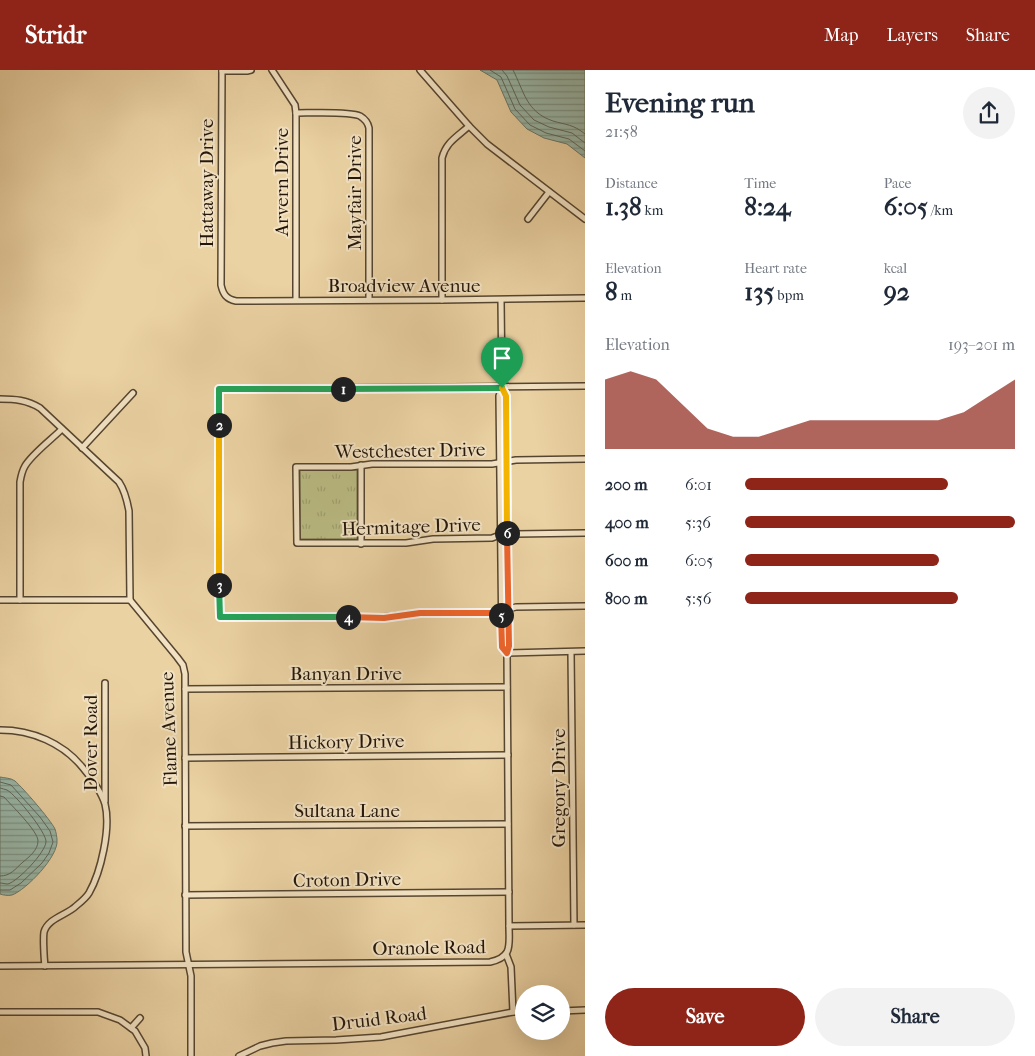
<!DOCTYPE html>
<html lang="en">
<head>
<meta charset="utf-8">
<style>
	:root { --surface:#fff; --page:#f2f2f3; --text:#1f2937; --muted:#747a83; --accent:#8f2418 }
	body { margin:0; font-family:"IM FELL French Canon",serif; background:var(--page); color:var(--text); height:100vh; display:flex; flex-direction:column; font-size:19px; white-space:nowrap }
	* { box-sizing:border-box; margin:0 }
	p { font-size:16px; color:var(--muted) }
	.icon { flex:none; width:28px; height:28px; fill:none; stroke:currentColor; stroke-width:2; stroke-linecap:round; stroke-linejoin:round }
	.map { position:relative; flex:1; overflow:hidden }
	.side { display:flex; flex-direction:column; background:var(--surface); width:450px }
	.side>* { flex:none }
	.buttons { position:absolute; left:515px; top:915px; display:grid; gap:10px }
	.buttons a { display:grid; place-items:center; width:55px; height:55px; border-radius:50%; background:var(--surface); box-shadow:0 5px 20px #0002; font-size:25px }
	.pin { position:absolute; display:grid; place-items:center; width:42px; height:42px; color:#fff; margin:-51px -21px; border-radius:50% 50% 50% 0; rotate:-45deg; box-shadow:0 0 5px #0007 }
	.pin .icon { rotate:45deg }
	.km { position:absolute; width:25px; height:25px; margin:-12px; border-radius:50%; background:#222; color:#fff; font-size:14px; line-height:25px; text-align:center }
	.round { display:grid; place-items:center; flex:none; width:52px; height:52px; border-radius:26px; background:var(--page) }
	.overview { display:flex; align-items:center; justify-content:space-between; height:85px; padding:0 20px }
	h1 { font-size:28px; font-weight:700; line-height:38px }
	.figures { display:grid; grid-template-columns:repeat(3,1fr); gap:8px; height:85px; padding:5px 20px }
	.figures div { display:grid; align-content:center }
	.figures b { font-size:25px; font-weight:700 }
	.figures small { font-size:14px; font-weight:400 }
	.figures p { font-size:14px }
	.chart { height:140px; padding:10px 20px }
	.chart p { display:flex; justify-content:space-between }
	.chart svg { width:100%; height:90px; margin-top:5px; fill:var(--accent); opacity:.7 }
	.cta { display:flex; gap:10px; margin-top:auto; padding:10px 20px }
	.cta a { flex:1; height:58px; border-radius:30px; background:var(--accent); color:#fff; font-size:20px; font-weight:700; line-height:58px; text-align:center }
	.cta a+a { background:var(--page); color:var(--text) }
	ul { padding:0 20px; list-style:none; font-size:16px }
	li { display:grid; grid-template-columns:80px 60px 1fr; align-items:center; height:38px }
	li i { height:12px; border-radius:6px; background:var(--accent) }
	header { display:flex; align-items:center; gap:30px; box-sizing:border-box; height:70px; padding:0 25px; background:var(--accent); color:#fff }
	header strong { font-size:24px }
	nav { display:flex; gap:28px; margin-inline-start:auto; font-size:18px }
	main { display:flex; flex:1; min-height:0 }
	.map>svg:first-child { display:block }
</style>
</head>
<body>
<header>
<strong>Stridr</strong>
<nav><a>Map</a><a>Layers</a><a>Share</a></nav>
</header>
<main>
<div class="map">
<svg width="585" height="986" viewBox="0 0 585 986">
	<defs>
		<pattern id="grass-tufts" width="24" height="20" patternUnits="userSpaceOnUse" patternTransform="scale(1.25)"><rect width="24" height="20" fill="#babb83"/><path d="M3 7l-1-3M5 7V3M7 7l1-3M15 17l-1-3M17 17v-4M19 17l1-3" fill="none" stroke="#a0a070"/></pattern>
		<pattern id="water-rules" width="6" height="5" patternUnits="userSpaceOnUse" patternTransform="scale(1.25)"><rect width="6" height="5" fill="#98b7a9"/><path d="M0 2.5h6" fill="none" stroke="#7c9488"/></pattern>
	</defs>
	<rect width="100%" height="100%" fill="#ebd2a3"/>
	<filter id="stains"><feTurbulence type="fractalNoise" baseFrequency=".004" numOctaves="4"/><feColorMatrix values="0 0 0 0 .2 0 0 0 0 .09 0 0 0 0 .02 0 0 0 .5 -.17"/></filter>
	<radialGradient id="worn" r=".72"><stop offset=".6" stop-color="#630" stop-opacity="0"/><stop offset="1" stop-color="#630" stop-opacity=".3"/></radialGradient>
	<rect fill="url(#grass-tufts)" stroke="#6e6846" x="300" y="400" width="57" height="69"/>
	<g fill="url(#water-rules)" stroke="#697769">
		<path d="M480,0H585V88L567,74L544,68L527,59L511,42L497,10Z"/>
		<path d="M0,707C5,708 11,708 15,711C23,718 50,749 55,759C56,762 57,767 57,770C59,786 26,820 12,825C8,826 3,825 0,824Z"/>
	</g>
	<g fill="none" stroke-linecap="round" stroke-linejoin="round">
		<g stroke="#5e6659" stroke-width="1">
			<path d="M490,0L501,7L515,39L530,55L546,63L569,69L585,81"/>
			<path d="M502,0L507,6L520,35L534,50L549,57L572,63L585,73"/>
			<path d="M513,0C524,21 526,42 553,51C566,55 573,54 585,64"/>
			<path d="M0,712L11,715L40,747L50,761L53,772L49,783L42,793L21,813L10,820H0"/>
			<path d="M0,718C2,719 5,719 7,720C16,725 47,763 46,772C45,783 18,811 8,814C5,814 3,813 0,813"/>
			<path d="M0,726L4,727C11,735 38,761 38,771C38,780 29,787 23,792C15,799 11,806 0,806"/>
		</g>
		<defs>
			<g id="minor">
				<path d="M222,0L221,215C223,224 226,229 236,231L442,230L585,228"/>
				<path d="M272,0L295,35L296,43V230"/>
				<path d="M420,0L469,56L487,74L585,149"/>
				<path d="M222,1H247L251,0"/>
				<path d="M296,43C310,43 350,41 360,46C365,49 368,53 369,58V230"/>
				<path d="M528,149L549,122"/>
				<path d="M442,230V88C446,72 457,67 469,56"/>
				<path d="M501,230L502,318L499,326L502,577L507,583"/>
				<path d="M585,316L219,319L220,547H384L420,543H493L516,537L585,536"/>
				<path d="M0,329C15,329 27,330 40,338L119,412C125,421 127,430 129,441L130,530L177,587L183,595L185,604L186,882L191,906V986"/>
				<path d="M82,378L133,323"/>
				<path d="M585,389L516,390L492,394H372L351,397H296L297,473H406L433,469L492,468L500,465L515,464L585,463"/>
				<path d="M361,474V395"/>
				<path d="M0,530H130"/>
				<path d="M20,530V412C21,406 22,401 25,396C32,384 52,369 62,359"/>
				<path d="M571,582L574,855"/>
				<path d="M507,583L585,581"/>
				<path d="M185,619L507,617"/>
				<path d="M0,660C32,660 63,673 83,698C92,709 101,721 105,734C111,758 101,802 89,823C86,828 81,832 76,836C67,845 48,848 44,862C43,868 44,888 45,896"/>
				<path d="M185,688L508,685"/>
				<path d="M105,731V613"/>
				<path d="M185,756L508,754"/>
				<path d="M185,825L509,822"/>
				<path d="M509,856L585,855"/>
				<path d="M506,884L511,897L513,942"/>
				<path d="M0,896L490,892C513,887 509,875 509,856L507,583L509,577L508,539L506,326L502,318"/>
				<path d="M561,941L585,940"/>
				<path d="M0,942H98L120,950L135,961L145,978L146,986"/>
				<path d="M131,958L140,948"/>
				<path d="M239,986L260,976L272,973L286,971L336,970L381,967L513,942H524"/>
			</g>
		</defs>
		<use href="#minor" stroke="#554530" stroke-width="8"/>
		<use href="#minor" stroke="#f2e2c3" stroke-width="5"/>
	</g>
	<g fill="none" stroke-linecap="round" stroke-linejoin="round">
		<defs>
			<path id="split-1" d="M343,319L502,318"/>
			<path id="split-2" d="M219,355V319H343"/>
			<path id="split-3" d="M219,355V515"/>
			<path id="split-4" d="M219,515L220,547H348"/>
			<path id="split-5" d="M348,547L384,548L420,543H493L501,540V545"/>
			<path id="split-6" d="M501,545L502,577L507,583L509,576L507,463"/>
			<path id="split-7" d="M502,318L506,326L507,463"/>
		</defs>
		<use href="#split-1" stroke="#fff" stroke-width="10"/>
		<use href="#split-2" stroke="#fff" stroke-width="10"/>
		<use href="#split-3" stroke="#fff" stroke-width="10"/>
		<use href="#split-4" stroke="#fff" stroke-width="10"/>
		<use href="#split-5" stroke="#fff" stroke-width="10"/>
		<use href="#split-6" stroke="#fff" stroke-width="10"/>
		<use href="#split-7" stroke="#fff" stroke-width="10"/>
		<use href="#split-1" stroke="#22a559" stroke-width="6"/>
		<use href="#split-2" stroke="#22a559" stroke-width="6"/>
		<use href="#split-3" stroke="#f5b400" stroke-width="6"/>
		<use href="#split-4" stroke="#22a559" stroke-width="6"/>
		<use href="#split-5" stroke="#f0652b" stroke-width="6"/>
		<use href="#split-6" stroke="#f0652b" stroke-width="6"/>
		<use href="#split-7" stroke="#f5b400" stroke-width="6"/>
	</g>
	<g text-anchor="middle" stroke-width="4" stroke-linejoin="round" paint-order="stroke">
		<g font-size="19" fill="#231609" stroke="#f2e2c3">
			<text transform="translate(281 112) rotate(-90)" y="7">Arvern Drive</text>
			<text transform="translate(206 113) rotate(-90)" y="7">Hattaway Drive</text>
			<text transform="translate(354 123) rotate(-90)" y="7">Mayfair Drive</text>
			<text x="404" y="222">Broadview Avenue</text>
			<text transform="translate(410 380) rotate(-1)" y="7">Westchester Drive</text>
			<text transform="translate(411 456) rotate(-2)" y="7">Hermitage Drive</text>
			<text x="346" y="610">Banyan Drive</text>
			<text transform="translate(168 659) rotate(-92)" y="7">Flame Avenue</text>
			<text transform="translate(346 671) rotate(-1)" y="7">Hickory Drive</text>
			<text transform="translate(90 673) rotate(-90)" y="7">Dover Road</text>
			<text transform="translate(558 718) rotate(-90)" y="7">Gregory Drive</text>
			<text x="347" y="747">Sultana Lane</text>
			<text transform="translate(347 809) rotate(-1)" y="7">Croton Drive</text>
			<text transform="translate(429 877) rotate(-1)" y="7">Oranole Road</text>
			<text transform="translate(379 948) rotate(-7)" y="7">Druid Road</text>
		</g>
	</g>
	<rect width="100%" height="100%" filter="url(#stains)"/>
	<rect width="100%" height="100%" fill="url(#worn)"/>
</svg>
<div class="buttons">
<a><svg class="icon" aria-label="layers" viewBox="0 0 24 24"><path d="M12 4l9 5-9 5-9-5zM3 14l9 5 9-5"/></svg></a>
</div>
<div class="pin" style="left:502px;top:318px;background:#1e9e55"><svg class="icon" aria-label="arrive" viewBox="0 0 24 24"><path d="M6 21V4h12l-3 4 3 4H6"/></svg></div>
<b class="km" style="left:343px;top:319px">1</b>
<b class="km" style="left:219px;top:355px">2</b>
<b class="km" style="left:219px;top:515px">3</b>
<b class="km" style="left:348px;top:547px">4</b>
<b class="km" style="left:501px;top:545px">5</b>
<b class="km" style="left:507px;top:463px">6</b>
</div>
<section class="side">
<div class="overview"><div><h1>Evening run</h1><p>21:58</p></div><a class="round"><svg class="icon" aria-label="share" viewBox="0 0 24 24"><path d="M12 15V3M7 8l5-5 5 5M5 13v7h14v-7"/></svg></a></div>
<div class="figures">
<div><p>Distance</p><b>1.38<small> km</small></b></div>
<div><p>Time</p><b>8:24</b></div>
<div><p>Pace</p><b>6:05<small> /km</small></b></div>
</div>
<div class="figures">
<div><p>Elevation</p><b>8<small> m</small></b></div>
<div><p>Heart rate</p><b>135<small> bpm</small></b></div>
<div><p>kcal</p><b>92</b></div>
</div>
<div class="chart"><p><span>Elevation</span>193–201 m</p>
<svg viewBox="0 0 160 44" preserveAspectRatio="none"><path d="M0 44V10L10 6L20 10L30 22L40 34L50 38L60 38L70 34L80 30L90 30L100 30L110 30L120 30L130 30L140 26L150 18L160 10V44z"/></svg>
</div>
<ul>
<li><b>200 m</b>6:01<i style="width:75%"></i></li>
<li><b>400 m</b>5:36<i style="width:100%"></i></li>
<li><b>600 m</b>6:05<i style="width:72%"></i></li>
<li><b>800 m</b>5:56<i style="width:79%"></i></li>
</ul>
<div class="cta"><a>Save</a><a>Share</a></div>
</section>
</main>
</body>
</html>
